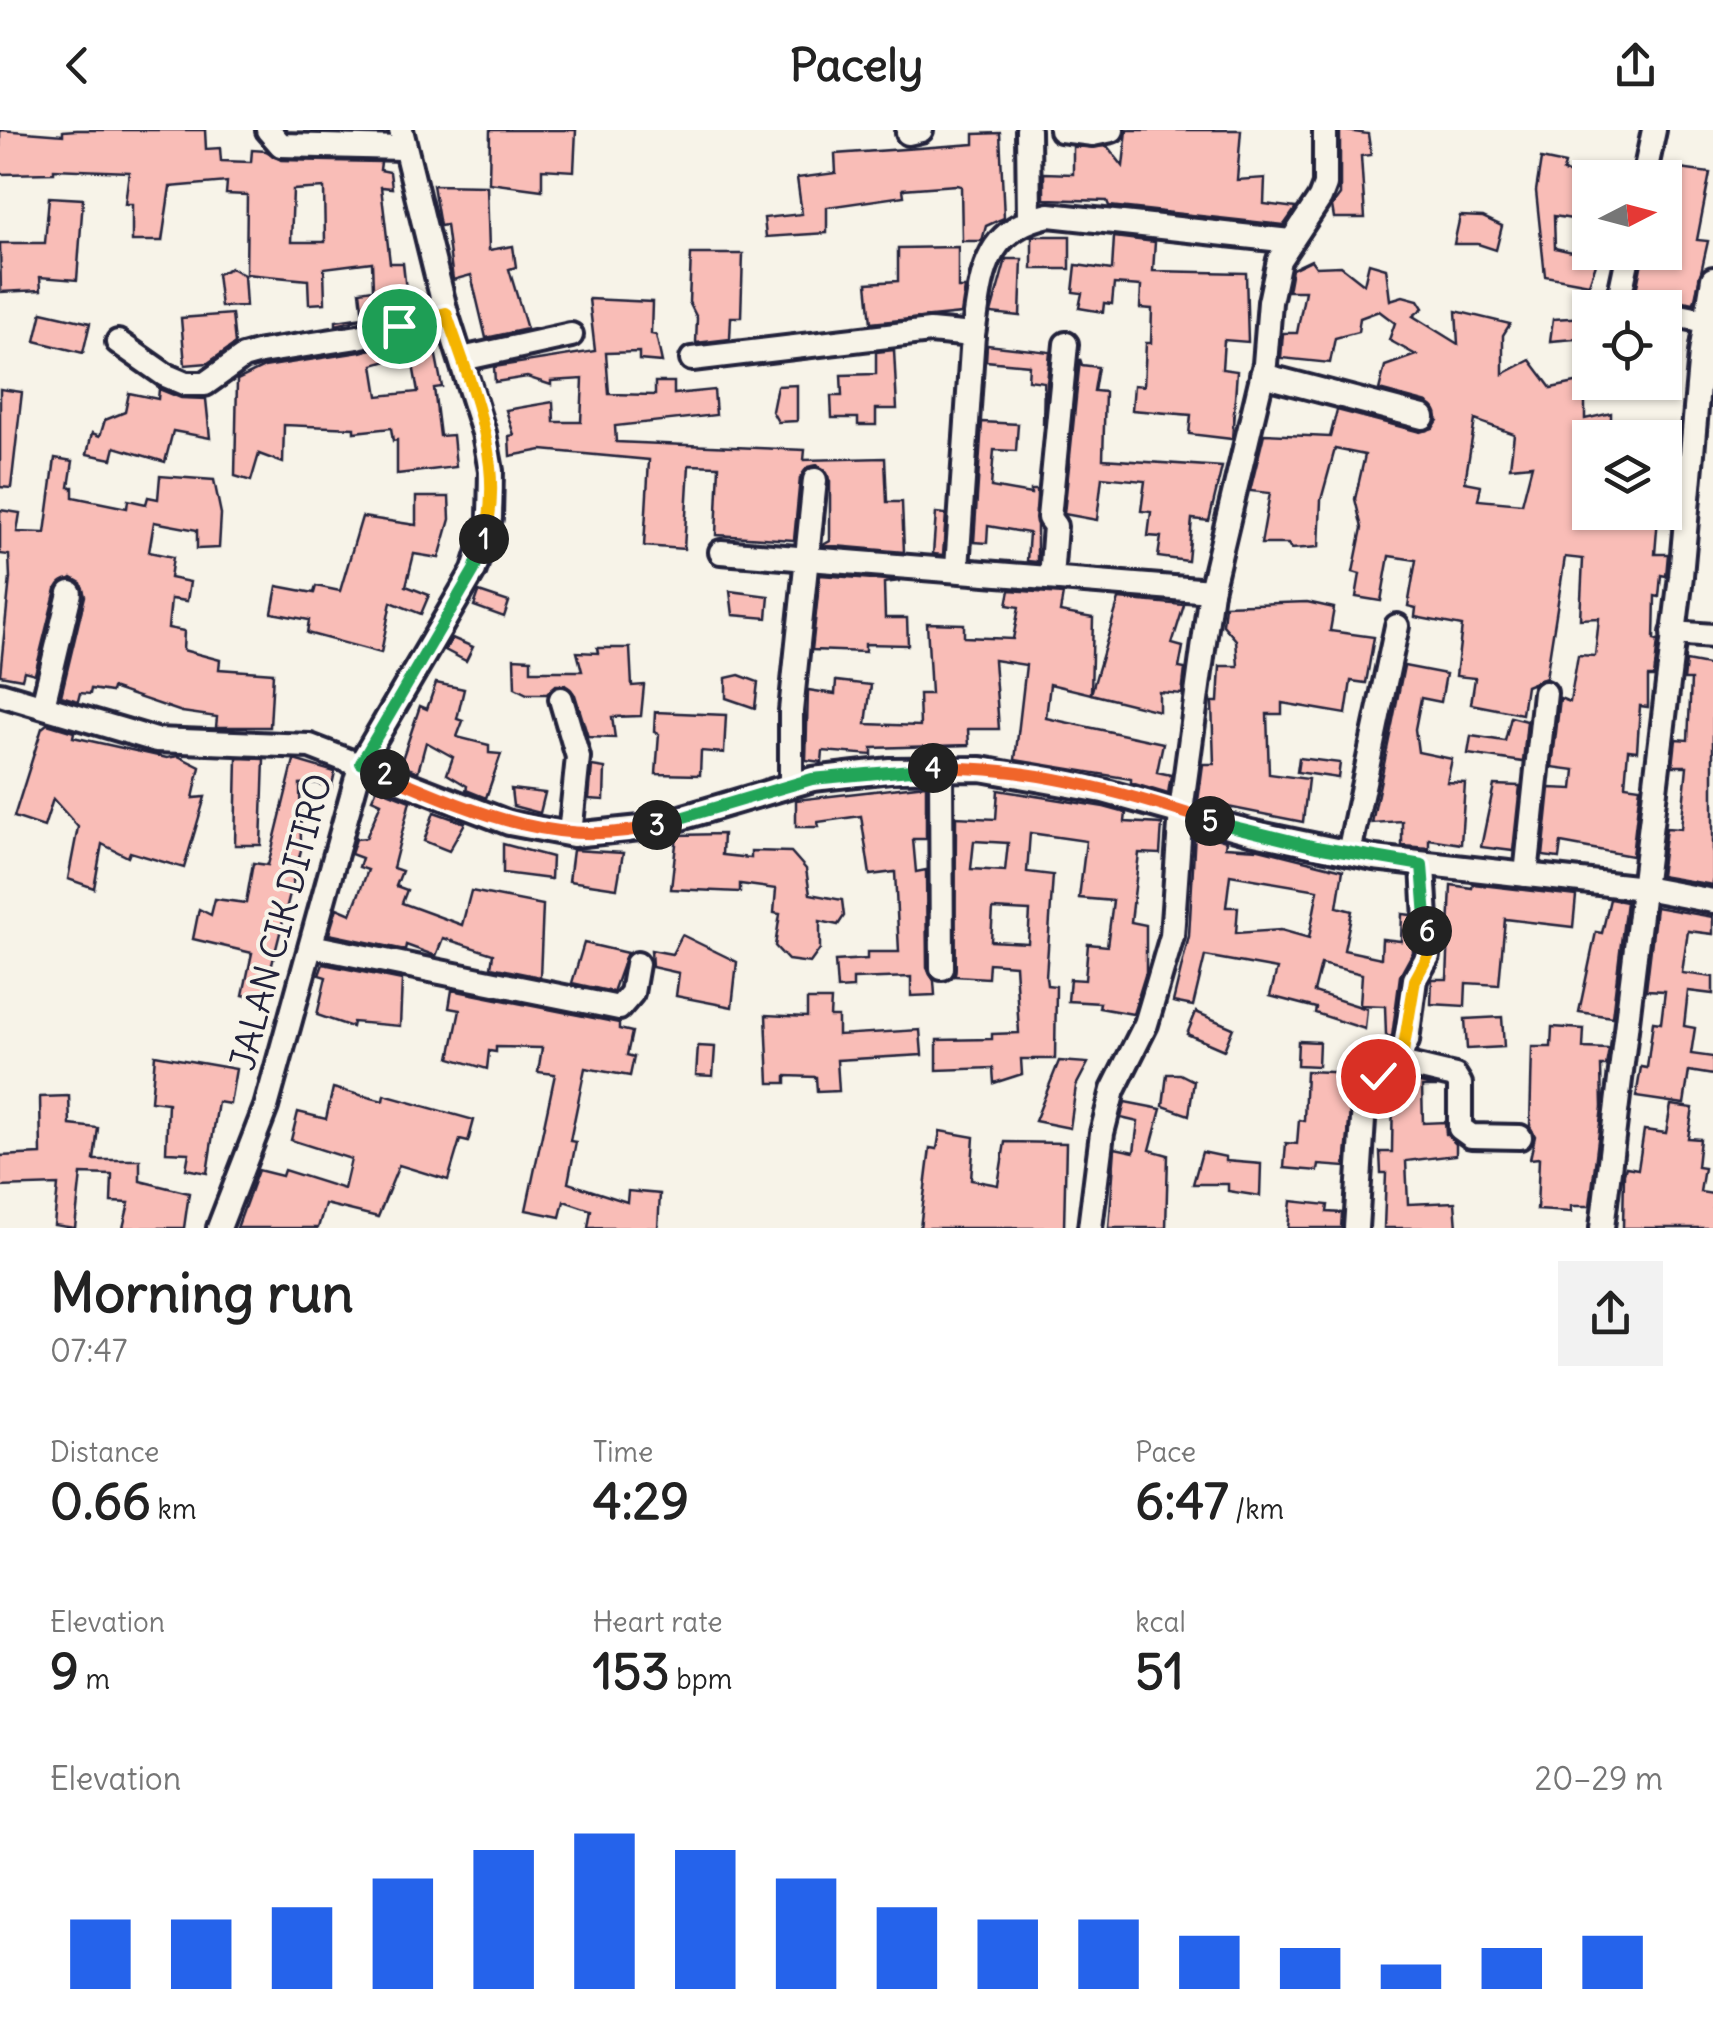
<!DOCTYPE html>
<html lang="en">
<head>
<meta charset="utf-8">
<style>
	:root { --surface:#fff; --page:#f2f2f2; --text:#222; --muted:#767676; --accent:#2563eb }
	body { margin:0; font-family:Delius,sans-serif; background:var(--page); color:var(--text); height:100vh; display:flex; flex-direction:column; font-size:38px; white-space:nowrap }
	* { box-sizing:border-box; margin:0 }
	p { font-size:32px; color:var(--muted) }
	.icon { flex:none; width:55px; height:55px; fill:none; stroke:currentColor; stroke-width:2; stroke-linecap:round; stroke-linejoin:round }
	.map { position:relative; height:1098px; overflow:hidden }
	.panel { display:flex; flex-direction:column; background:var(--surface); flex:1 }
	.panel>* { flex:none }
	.needle { width:65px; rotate:84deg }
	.fabs { position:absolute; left:1572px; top:30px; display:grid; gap:20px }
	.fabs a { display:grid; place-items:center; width:110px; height:110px; border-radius:0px; background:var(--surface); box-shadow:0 2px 8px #0004; font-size:50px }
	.pin { position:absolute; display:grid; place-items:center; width:85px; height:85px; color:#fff; margin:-42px; border:5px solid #fff; border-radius:50%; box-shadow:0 2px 10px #0007 }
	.km { position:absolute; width:50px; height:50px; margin:-25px; border-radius:50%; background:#222; color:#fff; font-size:28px; line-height:50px; text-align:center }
	.round { display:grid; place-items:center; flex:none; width:105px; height:105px; border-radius:0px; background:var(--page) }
	.headline { display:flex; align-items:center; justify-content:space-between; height:170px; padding:0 50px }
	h1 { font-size:55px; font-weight:700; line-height:75px }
	.metrics { display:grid; grid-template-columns:repeat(3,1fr); gap:15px; height:170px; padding:10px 50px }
	.metrics div { display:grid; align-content:center }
	.metrics b { font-size:50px; font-weight:700 }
	.metrics small { font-size:28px; font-weight:400 }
	.metrics p { font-size:28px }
	.chart { height:280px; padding:20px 50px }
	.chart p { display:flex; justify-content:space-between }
	.chart svg { width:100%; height:180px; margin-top:10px; stroke:var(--accent); stroke-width:6 }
	header { display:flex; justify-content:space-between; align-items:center; height:130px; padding:0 50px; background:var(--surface); font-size:45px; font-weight:700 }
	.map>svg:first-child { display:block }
</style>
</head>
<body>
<header><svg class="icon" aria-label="back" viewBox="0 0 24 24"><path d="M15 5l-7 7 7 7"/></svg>Pacely<svg class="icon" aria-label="share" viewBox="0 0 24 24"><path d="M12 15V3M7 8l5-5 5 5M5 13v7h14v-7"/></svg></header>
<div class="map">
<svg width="1713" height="1098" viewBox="0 0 1713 1098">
	<rect width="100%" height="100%" fill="#f7f3e8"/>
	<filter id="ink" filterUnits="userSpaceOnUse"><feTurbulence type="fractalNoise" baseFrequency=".01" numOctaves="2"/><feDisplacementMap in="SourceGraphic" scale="20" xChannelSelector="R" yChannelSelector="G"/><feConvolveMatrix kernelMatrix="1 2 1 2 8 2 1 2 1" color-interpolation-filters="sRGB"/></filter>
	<g filter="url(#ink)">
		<g fill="#f9bdb7" stroke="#22223b" stroke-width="2.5" fill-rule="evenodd">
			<path d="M0,0L63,5V1L76,0H205L206,19L220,18L221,31L251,32L252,20L266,21L281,30L381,32L380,40L390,42L392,58L381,57L390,133H403L408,178L336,195V191L363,187L360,161L373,159L372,132L324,138L325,173L309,174L308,150L246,144L247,65L226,64L227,52L170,57L162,111H132V74H125L129,42L54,39V43L0,44ZM324,58L325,112H291L293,60Z"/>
			<path d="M490,0H576L574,41L542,39V60L489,53Z"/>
			<path d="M1127,0H1241L1237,50L1265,48L1264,74L1296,78L1284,95L1109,76L1107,71L1044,69V43L1073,44V17L1107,16L1123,36Z"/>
			<path d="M1340,0L1368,4L1371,25L1361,26L1365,88H1334L1332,76L1340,65Z"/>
			<path d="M1000,3L1004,88L986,96L982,111H962L961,56L956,55L903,59L904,66L827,77V103L766,107L764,88L802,84L797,48L836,43L835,24L974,14V4Z"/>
			<path d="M1541,29L1565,34L1563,42L1590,47V92L1554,86L1555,118L1598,128L1589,154L1545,146L1536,61Z"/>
			<path d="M1665,37L1710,43L1697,110L1708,111L1694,173L1667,168L1648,171L1636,161L1644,122H1665Z"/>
			<path d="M433,55L487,56L489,120L513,116L516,137L509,139L527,199L486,208L471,145L453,150L446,95L440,96Z"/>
			<path d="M49,67L83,69L77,150L40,147L41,160L1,162L0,113H45Z"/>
			<path d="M1460,86L1483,87L1502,96L1496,120L1478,114H1454Z"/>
			<rect x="1032" y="106" width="38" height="33"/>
			<path d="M1114,107L1155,112L1153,141L1246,143L1248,212L1224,210L1222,239L1237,241L1232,309L1189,304L1191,285L1132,280L1134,255L1144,256L1146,213H1151L1152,179L1140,178L1141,156L1114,154L1112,174L1104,173L1103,182L1079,178L1082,163L1073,162L1076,135L1112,140Z"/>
			<path d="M958,117V158H965L961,184L871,193L867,153L898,151V118Z"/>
			<path d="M691,124H743L741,187H731L730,209L696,213L697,188L689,172Z"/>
			<path d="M1006,129H1022L1020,186L991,183Z"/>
			<path d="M1311,130L1316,137L1341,136L1364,154L1369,133L1386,138L1390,170L1403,166L1418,170L1423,178L1413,186L1458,214L1456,181L1510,194L1503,205V244L1530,230L1551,258L1585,251V289L1611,283V308H1590L1588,352L1579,353L1587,388L1658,387L1655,424H1668L1666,446L1661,445L1659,467L1655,466L1654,510L1658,511L1654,547H1648V577L1640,576L1637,621L1628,620L1625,655L1640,657L1632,726L1561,713L1559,728L1543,726L1550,658L1573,659L1575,640L1552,637L1560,568L1570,572L1578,525L1595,526L1599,488L1580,489L1583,429L1565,427L1546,548L1526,556L1522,584L1471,574L1475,548L1456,546L1462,496L1415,487L1416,478L1408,476L1416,430L1389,426L1381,471L1356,467L1360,444L1353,442L1362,398L1355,369L1365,325L1335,319L1321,370L1319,417L1291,419L1288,414H1261L1270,363L1250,361L1264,304L1330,307L1337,280L1420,302L1433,298L1438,290L1428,273L1379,260L1385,236L1416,225L1389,210L1395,193L1379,181L1360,188L1358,202L1335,208L1330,233L1281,228L1283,203H1297L1305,161H1288L1292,139ZM1475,290L1514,304L1510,337L1532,335L1522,374L1478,370L1481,355L1465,352Z"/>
			<path d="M231,138L244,145L246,176L221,177L217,144Z"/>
			<path d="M589,169L652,172L651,204L656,205L662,232L639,230V222L606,223L609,264L655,265V252H674V264L714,260L716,285L615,296L616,312L805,320L804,330L885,328L887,372H902L904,422L823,415L830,411V351L818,335L808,337L800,348L794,410L716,405L719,336L689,335L684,419L644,416L649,330L542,320L510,326L509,306L514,305L506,280L553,272L554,292H581L583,249L551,251V255L527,247L495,252L494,237L595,221Z"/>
			<path d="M42,182L90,193L83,223L35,211Z"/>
			<path d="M232,184L235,214L208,233L185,235L181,188Z"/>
			<path d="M1587,187L1586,208L1550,211L1553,189Z"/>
			<path d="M420,206L424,223L435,221L442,257L434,258L440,306L453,305L456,337L397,344V310L393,311L391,298L354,302V298L284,295L283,333L259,324L251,351L235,346L237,250L264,237L360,222ZM411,224L418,262L378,266L373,235Z"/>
			<path d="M987,215L1050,222L1043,295L1044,252L1028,250L1029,235L986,231Z"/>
			<path d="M894,220L897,279H876V295H858V288H832L831,266H842L841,245L876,244V222Z"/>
			<path d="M1080,229L1082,235L1098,237L1094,261L1105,262L1103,329L1222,337L1209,391L1192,389L1188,431L1158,427L1161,407L1148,406L1151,382L1141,381L1145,351L1102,347L1097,390L1064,384Z"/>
			<path d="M797,255V291L778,292L772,281L777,256Z"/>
			<path d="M0,259L22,262L11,358L0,357Z"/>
			<path d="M159,259L181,268L206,269L210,308L173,301L165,332L115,317L112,329L87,324L92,303L100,306L105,290L125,282L129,263L158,269Z"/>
			<path d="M982,292L1018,294L1016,321L994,320L991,357L1031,364V360H1037V432L1027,431L1029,403L988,396L987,413L974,412Z"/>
			<path d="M55,328L73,331L69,357H73V367L127,378L128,370L146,374L148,367L158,369L160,346L214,350L221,384L219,418L197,419V400L154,392L149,422L173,427L170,448L190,452L187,471L171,469L168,498L184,501L183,520L220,530L219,539L273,543L270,597H216L217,587L182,582L112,558L111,562L91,559L90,564L80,563L78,571L61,566L85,466L81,453L72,448L56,459L35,544L24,541L22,549L0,545L10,448L9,425L0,424V380L20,383L17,402L45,403Z"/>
			<path d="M416,367H449L450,389L439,428L414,424L406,456L429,465L421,484L391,472L381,523L307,503L309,490L272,483L277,456L314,463L316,456L340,461L362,387L416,395Z"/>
			<path d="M936,383L946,384L943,425L933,424Z"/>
			<path d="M820,445L900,451L884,453L885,488H907L908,515L865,514V522L812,520Z"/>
			<path d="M1010,460L1063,464L1060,482L1093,488L1091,564L1050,554L1046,588L1163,613L1157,642L1171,645L1168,664L1131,653V649L1015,630L1026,535L994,530L999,599H968L969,615L872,618V625L823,621L822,632L806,630L808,560L835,564L836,551L871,555L866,594L920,596L919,564H931L927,493L964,494V507L1013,509L1019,477L1007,475Z"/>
			<path d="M730,461L769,466L767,488L733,485Z"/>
			<path d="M479,462L509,472L504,487L474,476Z"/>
			<path d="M1119,469L1184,475L1172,514L1183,517L1179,538L1185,539L1182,564L1159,562V581L1091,564Z"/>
			<path d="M1307,472L1334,478L1330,501L1374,507L1366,553L1351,551L1346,584L1282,573V584H1267L1269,644L1308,649L1303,692L1198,671L1203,634H1214L1212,572H1218L1220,536H1238L1236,510L1223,495L1225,475Z"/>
			<path d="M452,508L473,517L466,531L445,520Z"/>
			<path d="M597,518H630L632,556L644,555L641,586L612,587L615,608L588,607L575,565L565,555H556L547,564H527L515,558L514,528L531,529V541H582L577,522L598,523Z"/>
			<path d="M1686,531L1713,536V755L1660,746L1666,698L1681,699L1687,636H1673L1676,609L1688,610L1691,550H1684Z"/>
			<path d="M1404,536L1446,544L1441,572L1421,568L1415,599L1418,622L1452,629L1447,652L1465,653L1461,714L1429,709V718L1402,716V691L1372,693Z"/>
			<path d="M739,545L758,552L755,578L726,568V548Z"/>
			<path d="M436,553L464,559L457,589L463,591L457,607L489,615V623L501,624L486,668L466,660L467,656L447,644L453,627L426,612L418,642L400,635L420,576L427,579Z"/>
			<path d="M655,582L726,585L724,623L701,621L700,645L656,644L659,604L654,602Z"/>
			<path d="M1511,587L1527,591L1523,632L1468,624L1471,606L1505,611Z"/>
			<path d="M47,594L74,602L73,607L167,628L178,626L200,637L193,668L205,667L184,738L130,722L128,727L102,714L94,758L68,749L78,697L53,669L44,697L14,687L42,598Z"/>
			<path d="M237,628L264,629L261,715H235Z"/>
			<path d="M1299,628L1340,633L1338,648L1297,642Z"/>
			<path d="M294,630L335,642L331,659L317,653L300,654L301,720L263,870L243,865L252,823L193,809L199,779L211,785L215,769L246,773L253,733L268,735Z"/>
			<path d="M592,636L605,638L604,670L589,669Z"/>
			<path d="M926,655V709H913L916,742L926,740L927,838L934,851L935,865L911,866V847L853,849V858L837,859L835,831L867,829V822H899L895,742L870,745L861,686L818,692L819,697H796V670Z"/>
			<path d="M1494,655L1520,656L1513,721L1481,717Z"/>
			<path d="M377,658L410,671L393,738L402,741L396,756L407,760L402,773L462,795L471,761L543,775L540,847L491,837L493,824L443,808L436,826L406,815L405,820L329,804L337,778L351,784L368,740L359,737L362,728L351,724L356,709L366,708L381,673L372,669Z"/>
			<path d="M511,659L545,663L540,683L513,676Z"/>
			<path d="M998,660L1104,677L1126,683L1125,692L1162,694L1160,724L1139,723L1131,792L1146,795V842L1133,884L1099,878L1100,873L1068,871L1070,849L1085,850L1088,814L1107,816L1113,771L1079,768L1086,711L1030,703L1027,742L1053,745L1046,847L1047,855L1056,856L1055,929H1021L1022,944L994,953L993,938L937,940V910L992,909V904L1019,903L1015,835L989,833L988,848L955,846L956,687L996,689ZM974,711L1008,713L1005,741L971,739ZM993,779L1030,781L1028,813L991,811Z"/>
			<path d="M434,682L465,693L449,721L424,711Z"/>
			<path d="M1195,702L1226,711L1225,717L1259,719L1343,740L1337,777L1352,781L1344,820L1381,828L1382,809L1401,811L1402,784L1411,785L1413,822L1400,846L1392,907L1386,905L1385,876L1360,875L1362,844L1321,834L1314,862L1367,879L1365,899L1315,883L1316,878L1270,866L1277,839L1205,826L1193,876L1173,872L1189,806ZM1230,745L1318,760L1309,808L1281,800L1236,803L1238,777H1226Z"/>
			<path d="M723,704L722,725L751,728V721L791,722L806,739L810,764L842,770L844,786L838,795L820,791V819L810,833L788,830L775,816L780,784L774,783L776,759L740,754V762L671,759L677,705Z"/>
			<path d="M503,714L552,727L551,749L503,743Z"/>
			<path d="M573,720L623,723L617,758L569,751Z"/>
			<path d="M1473,754L1576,766L1573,797L1505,789L1499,855L1466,853L1465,876L1431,874L1432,849H1447L1451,755L1472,758Z"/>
			<path d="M1610,769L1626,772L1612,887L1579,882L1596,802L1602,803Z"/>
			<path d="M1656,777L1713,787V804L1688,801L1682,843L1713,847V864L1688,861L1684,896L1695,898L1691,924L1713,927V945L1689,941L1684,974L1636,967L1641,937L1647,938L1653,892L1661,893L1665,861L1646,860Z"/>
			<path d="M682,805L737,832L732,877L676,866L679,843L652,837L651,820L672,824Z"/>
			<path d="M584,813L627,823L613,862L572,853Z"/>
			<path d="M323,834L402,850L400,896L353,892L352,897L317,885L326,847L319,845Z"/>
			<path d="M452,860L619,893V899L632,902L627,925L634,927L630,946L585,938L570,1011L576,1012L568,1053L627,1072L628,1061L660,1064L658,1098H588L591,1080L564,1071L560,1087L526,1080L555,944L538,942L542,918L496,917V922L489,921L487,939L450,928L460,880L449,878Z"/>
			<path d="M807,870H831L830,887H838V905L920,900L922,925L837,930L839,961L817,962L816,947L786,946V953H769L766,885L807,887Z"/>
			<path d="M1196,882L1233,898L1224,920L1187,904Z"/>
			<path d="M1502,887L1504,917L1467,919L1465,889Z"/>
			<path d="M1552,897L1584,899L1583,918L1609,919L1606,936H1601L1602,977L1590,1076H1571V1082L1537,1080L1539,1028L1530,1029L1535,1006L1530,997L1532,917H1551Z"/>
			<path d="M1298,911L1319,912L1318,936L1297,935Z"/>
			<path d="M698,916L715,917L713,946L696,945Z"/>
			<path d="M155,925L236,939L230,974L218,972L207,1043L186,1039L189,1023L166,1022L168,973L151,971Z"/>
			<path d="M1059,931L1088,933L1076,956L1070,998L1035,991Z"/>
			<path d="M1306,941L1354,943L1345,1037L1319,1035L1318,1041L1284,1038L1286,1013L1297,1014L1299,990L1304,991Z"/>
			<path d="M1167,944H1180L1194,951L1189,985L1163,976Z"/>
			<path d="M1403,949L1437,957H1422L1423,993L1445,992L1446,1004L1456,1014V1025L1406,1031L1408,1074L1455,1072L1457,1098H1384L1386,1043H1381L1380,1022H1392L1393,960L1403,959Z"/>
			<path d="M333,958L383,971L384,965L474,990L468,1012L460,1010L448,1050L399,1035L378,1087L325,1074L318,1098H237L258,1040L282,1046L284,1040L344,1059L351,1029L291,1010L298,982L326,989Z"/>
			<path d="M69,966L70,995L98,998L94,1030H140V1051L189,1063L184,1098H123L129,1073L111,1072L112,1045L81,1044L75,1098L54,1095L58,1055L0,1057V1026L41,1024L40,967Z"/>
			<path d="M1125,972L1161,979L1150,1020L1168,1025L1166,1098H1109L1115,1018L1134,1022L1138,992L1121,988Z"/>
			<path d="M1671,975L1693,978L1688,1008L1700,1009L1697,1037L1704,1038L1700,1062L1713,1064V1098H1623L1624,1043L1626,1037L1638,1039L1644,1000L1666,1003Z"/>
			<path d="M940,1001L974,1007L971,1050L998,1055L1005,1012L1066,1013L1064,1098H920L930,1018L937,1019Z"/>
			<path d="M1202,1022L1226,1027V1031L1261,1034L1260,1066L1228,1061V1054H1193Z"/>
			<path d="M1291,1071L1328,1075L1327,1082L1342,1083L1341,1098H1288Z"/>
		</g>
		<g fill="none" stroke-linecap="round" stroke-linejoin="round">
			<defs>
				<g id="street">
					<path d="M268,0L281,15L403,18"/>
					<path d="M1028,0L1029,89"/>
					<path d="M1061,0L1093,4L1112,0"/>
					<path d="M908,3L921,0"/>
					<path d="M1644,48L1654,0"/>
					<path d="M1629,122L1620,164L1628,176L1635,178"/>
					<path d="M1665,183L1705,191"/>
					<path d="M973,205C982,147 981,100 1049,85L1290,111"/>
					<path d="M118,212L165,245L186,254H205L243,227L261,222L358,207L446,183"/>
					<path d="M462,229L571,205"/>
					<path d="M692,229L930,201L973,205L957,438"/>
					<path d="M1262,245L1423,287"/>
					<path d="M721,422L1211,461"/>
					<path d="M1051,448L1055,396L1049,388L1066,214"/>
					<path d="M1673,503L1713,506"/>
					<path d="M0,564L156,610L310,616L509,693L573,705L650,697L813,649L890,640L981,639L1103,661L1250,702L1374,728L1644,758L1713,771"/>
					<path d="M561,569L578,627L570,704"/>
					<path d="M43,576L70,463"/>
					<path d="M941,638L942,838"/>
					<path d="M791,655V581L815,350"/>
					<path d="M1349,723L1397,496"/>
					<path d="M1526,745L1545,563"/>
					<path d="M311,816L619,878L632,863L637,834"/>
					<path d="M1396,932L1455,946L1460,954V998L1471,1006L1520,1007"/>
					<path d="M219,1098L266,977L361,633L474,440L490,388L491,341L484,303L446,183L401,0"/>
					<path d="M1090,1098L1102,1003L1113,960L1146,894L1172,806L1181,681L1211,461L1265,234L1270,172L1279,130L1320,68L1325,55V0"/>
					<path d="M1356,1098L1365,959L1396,932L1407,911L1415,849L1428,826L1423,735"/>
					<path d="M1602,1098L1681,446L1701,223L1713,149"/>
				</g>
			</defs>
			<use href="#street" stroke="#22223b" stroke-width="30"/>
			<use href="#street" stroke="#f7f3e8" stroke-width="22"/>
		</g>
	</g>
	<g fill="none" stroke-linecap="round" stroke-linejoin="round" filter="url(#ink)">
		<defs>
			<path id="split-1" d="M399,196L446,183C470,254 507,335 484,409"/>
			<path id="split-2" d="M385,644L361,633L474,440L484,409"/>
			<path id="split-3" d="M385,644C472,681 561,721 657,695"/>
			<path id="split-4" d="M657,695L812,649L933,638"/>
			<path id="split-5" d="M933,638C1024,635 1124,662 1210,691"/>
			<path id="split-6" d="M1210,691L1316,717L1422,735L1427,801"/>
			<path id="split-7" d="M1378,946L1403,922L1415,850L1428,826L1427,801"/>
		</defs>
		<use href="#split-1" stroke="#fff" stroke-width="20"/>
		<use href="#split-2" stroke="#fff" stroke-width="20"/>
		<use href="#split-3" stroke="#fff" stroke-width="20"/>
		<use href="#split-4" stroke="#fff" stroke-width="20"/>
		<use href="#split-5" stroke="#fff" stroke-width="20"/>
		<use href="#split-6" stroke="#fff" stroke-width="20"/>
		<use href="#split-7" stroke="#fff" stroke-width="20"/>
		<use href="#split-1" stroke="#f5b400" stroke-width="12"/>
		<use href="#split-2" stroke="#22a559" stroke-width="12"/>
		<use href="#split-3" stroke="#f0652b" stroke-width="12"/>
		<use href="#split-4" stroke="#22a559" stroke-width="12"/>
		<use href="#split-5" stroke="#f0652b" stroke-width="12"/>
		<use href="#split-6" stroke="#22a559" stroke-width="12"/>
		<use href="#split-7" stroke="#f5b400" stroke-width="12"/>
	</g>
	<g text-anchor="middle" stroke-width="8" stroke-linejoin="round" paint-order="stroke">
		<g font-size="35" fill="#22223b" stroke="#f7f3e8">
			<text transform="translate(281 792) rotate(-75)" y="12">JALAN CIK DITIRO</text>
		</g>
	</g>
</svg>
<div class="fabs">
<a><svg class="needle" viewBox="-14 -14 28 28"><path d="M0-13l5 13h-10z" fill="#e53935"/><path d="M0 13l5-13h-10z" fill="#767676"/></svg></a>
<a><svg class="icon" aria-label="locate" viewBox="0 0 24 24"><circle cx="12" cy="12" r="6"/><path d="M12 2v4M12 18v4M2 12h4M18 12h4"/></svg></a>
<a><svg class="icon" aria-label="layers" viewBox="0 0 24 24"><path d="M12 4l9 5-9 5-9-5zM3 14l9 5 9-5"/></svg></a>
</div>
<div class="pin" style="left:399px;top:196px;background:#1e9e55"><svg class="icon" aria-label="arrive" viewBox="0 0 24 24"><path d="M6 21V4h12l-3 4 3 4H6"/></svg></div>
<div class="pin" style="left:1378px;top:946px;background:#d93025"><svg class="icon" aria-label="check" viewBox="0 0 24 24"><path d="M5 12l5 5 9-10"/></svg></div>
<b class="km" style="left:484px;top:409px">1</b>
<b class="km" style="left:385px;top:644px">2</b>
<b class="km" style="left:657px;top:695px">3</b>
<b class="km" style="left:933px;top:638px">4</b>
<b class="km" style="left:1210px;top:691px">5</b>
<b class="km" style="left:1427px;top:801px">6</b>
</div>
<section class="panel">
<div class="headline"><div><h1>Morning run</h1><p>07:47</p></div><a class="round"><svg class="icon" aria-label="share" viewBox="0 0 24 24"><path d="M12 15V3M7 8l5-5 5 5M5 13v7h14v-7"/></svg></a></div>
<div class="metrics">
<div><p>Distance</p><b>0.66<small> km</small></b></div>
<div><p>Time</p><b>4:29</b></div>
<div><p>Pace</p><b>6:47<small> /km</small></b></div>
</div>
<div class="metrics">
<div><p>Elevation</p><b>9<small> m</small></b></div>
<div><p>Heart rate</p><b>153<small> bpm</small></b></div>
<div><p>kcal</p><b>51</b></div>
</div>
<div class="chart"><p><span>Elevation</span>20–29 m</p>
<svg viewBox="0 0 160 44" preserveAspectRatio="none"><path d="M5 44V27M15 44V27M25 44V24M35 44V17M45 44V10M55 44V6M65 44V10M75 44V17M85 44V24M95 44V27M105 44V27M115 44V31M125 44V34M135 44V38M145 44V34M155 44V31"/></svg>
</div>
</section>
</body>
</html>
